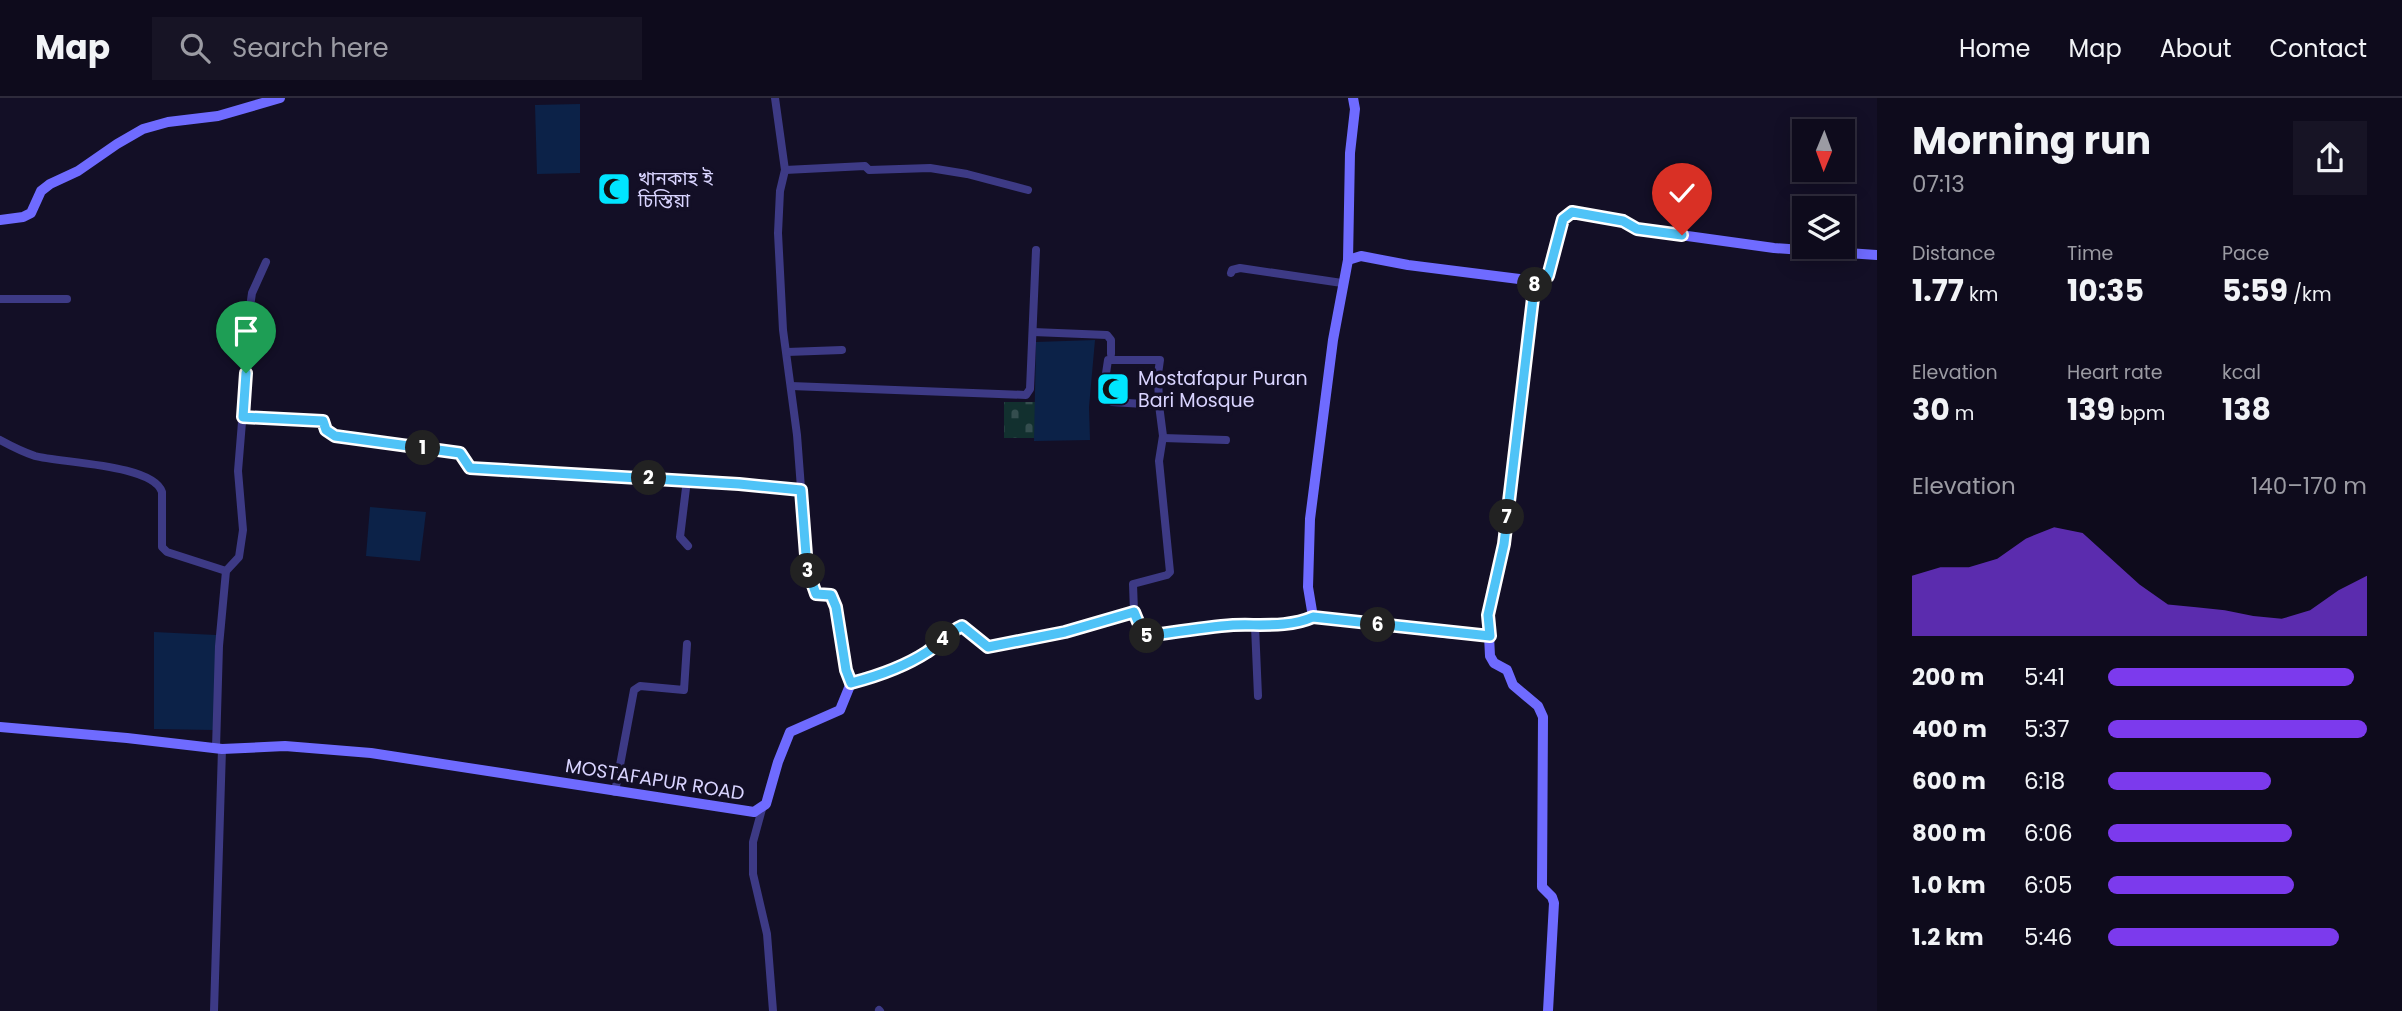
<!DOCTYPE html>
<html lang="en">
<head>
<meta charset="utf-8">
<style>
	:root { --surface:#0e0b1c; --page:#171425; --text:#f1f3f6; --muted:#9b9ba3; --line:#2e2b3b; --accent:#7c3aed }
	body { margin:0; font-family:Poppins,"Noto Sans Bengali",sans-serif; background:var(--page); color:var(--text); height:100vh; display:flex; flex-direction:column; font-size:26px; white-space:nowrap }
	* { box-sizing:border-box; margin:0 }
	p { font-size:23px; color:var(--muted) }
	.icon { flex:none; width:38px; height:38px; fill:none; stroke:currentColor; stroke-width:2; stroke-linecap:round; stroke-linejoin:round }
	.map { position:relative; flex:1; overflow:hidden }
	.sheet { display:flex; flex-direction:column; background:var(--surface); width:525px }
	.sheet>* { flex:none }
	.needle { width:46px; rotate:181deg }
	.tools { position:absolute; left:1792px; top:21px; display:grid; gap:14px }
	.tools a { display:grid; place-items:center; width:63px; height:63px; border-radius:0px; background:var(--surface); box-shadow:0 4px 18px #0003,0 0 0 2px var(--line); font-size:35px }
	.pin { position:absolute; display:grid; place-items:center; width:60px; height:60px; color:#fff; margin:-72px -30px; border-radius:50% 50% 50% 0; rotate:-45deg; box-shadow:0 0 7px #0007 }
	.pin .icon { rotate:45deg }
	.km { position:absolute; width:35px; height:35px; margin:-18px; border-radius:50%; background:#222; color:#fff; font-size:19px; line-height:35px; text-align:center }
	.round { display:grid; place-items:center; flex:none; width:74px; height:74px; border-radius:0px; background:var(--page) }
	.summary { display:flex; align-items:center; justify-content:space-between; height:119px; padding:0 35px }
	h1 { font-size:38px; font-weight:700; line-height:52px }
	.metrics { display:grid; grid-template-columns:repeat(3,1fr); gap:10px; height:119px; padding:7px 35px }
	.metrics div { display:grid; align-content:center }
	.metrics b { font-size:30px; font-weight:700 }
	.metrics small { font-size:19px; font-weight:400 }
	.metrics p { font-size:19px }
	.chart { height:196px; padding:14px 35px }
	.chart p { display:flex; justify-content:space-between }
	.chart svg { width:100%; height:126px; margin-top:7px; fill:var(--accent); opacity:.7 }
	ul { padding:0 35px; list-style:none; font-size:23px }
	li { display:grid; grid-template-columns:112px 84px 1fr; align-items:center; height:52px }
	li i { height:18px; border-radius:9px; background:var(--accent) }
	header { display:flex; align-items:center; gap:42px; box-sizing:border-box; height:98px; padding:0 35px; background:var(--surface); border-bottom:2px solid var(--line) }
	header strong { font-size:33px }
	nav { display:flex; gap:38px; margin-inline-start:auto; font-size:24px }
	.search { width:490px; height:63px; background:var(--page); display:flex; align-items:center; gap:18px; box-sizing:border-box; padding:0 24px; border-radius:0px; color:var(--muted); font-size:26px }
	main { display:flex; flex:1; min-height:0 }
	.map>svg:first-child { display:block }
</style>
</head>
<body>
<header>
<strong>Map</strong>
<div class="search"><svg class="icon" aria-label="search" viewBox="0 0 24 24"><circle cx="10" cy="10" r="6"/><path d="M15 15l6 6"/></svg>Search here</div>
<nav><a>Home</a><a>Map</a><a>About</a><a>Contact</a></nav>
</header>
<main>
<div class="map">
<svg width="1877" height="913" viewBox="0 0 1877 913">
	<defs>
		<pattern id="cemetery-stones" width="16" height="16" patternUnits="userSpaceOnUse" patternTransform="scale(1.75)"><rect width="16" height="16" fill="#12302f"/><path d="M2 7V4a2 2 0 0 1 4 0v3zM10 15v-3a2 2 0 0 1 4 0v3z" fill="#344d4e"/></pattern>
	</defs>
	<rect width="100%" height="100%" fill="#130f26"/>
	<path fill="url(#cemetery-stones)" d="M1004,304H1043L1040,340H1004Z"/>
	<g fill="#0c2248">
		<path d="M580,6V75L537,76L535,7Z"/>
		<path d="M1095,242L1089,309L1090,342L1034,343L1036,244Z"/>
		<path d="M370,409L426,414L420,463L366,458Z"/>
		<path d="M154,534L216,537L214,632L154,631Z"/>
	</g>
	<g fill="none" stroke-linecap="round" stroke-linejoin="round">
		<g stroke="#3d3a85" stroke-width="8">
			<path d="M775,0L785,72L780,93L778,135L783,232L797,337L807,470L816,496L831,497C842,523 842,557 851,585"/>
			<path d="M785,72L865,68L869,72L930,70L967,76L1028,92"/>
			<path d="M1231,175L1232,172L1240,170L1342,185"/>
			<path d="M0,201H67"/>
			<path d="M1033,234L1107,237L1111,242V256"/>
			<path d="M787,254L842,252"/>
			<path d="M1105,282L1108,262H1160L1158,276L1159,307"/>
			<path d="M791,288L1026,297L1030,291L1036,152"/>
			<path d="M1113,293L1112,304L1159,307L1163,338L1159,363L1170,474L1167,477L1133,486L1134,514L1143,536"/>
			<path d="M243,319L323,323L325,332L335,338L460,355L470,370L739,385L801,392"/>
			<path d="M1163,340L1226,342"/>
			<path d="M0,342C11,348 23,354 35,358C60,365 153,366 162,394V449L167,454L226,473"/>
			<path d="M684,382L686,390L680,439L688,448"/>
			<path d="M1255,528L1258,598"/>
			<path d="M216,650L219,548L226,473L239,459L243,432L238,373L246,275V237L252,195L266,164"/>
			<path d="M615,694L634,592L640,588L684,592L687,546"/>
			<path d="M762,711L753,744V776L767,836L773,913"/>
			<path d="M879,912L880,913"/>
			<path d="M214,913L222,651"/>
		</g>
		<g stroke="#6f6bff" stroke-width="10">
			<path d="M0,122L23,119L31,115L41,93L50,86L78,73L117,46L143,31L168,24L218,18L280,0"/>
			<path d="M1348,162L1361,158L1408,167L1535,183L1548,178L1563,121L1572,114L1623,123L1637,131L1774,150L1877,157"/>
			<path d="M1535,183L1504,446L1488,517L1490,558L1494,565L1507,572L1513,587L1538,608L1543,619L1542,789L1552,799L1554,805L1548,913"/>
			<path d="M1313,519L1308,489L1310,421L1333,242L1348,162L1350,55L1355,11L1353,0"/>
			<path d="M1313,519L1445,535L1490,538"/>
			<path d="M1143,536L1147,538C1176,534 1205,529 1233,527C1260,525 1288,530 1313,519"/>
			<path d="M0,629L127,640L222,651L285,648L371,655L754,714L766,706L778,664L790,634L840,612L851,585C878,578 904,569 927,554C940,546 948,534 962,528L988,549L1065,534L1134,514"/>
		</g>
	</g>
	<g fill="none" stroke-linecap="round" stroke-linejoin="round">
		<defs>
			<path id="route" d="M246,275L243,319L323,323L326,332L335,338L460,355L470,370L739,386L801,392L807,470L816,496L831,497L836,509L846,572L851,585C878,578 904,569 927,554C940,546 948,534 962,528L988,549L1065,534L1134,514L1143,536L1147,538C1176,534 1205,529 1233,527C1260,526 1288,530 1313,519L1490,538L1488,517L1504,446L1535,183L1548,178L1563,121L1572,114L1623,123L1637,131L1682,137"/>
		</defs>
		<use href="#route" stroke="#fff" stroke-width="14"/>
		<use href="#route" stroke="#4fc3f7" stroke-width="9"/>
	</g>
	<defs>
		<symbol id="mosque-square" viewBox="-11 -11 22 22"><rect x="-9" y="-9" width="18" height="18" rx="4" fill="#00e5ff" stroke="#130f26"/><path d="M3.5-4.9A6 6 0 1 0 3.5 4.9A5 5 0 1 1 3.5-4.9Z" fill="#111"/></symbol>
	</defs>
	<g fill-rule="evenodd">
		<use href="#mosque-square" x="595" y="72" width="38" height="38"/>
		<use href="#mosque-square" x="1094" y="272" width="38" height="38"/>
	</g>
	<g text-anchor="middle" stroke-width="7" stroke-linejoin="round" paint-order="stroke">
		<g font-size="19" fill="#d9d4ff" stroke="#130f26" text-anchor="start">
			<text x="638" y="87">খানকাহ ই<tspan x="638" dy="22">চিস্তিয়া</tspan></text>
			<text x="1138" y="287">Mostafapur Puran<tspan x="1138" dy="22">Bari Mosque</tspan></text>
		</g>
		<g font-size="19" fill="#d9d4ff" stroke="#130f26">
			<text transform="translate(655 681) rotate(9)" y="7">MOSTAFAPUR ROAD</text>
		</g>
	</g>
</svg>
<div class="tools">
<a><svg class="needle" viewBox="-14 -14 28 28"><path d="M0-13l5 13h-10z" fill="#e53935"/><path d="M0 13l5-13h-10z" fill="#9b9ba3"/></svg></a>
<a><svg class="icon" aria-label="layers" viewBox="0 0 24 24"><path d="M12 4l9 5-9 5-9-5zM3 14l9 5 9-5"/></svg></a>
</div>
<div class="pin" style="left:246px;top:275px;background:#1e9e55"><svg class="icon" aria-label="arrive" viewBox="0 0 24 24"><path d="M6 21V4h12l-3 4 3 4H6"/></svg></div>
<div class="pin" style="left:1682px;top:137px;background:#d93025"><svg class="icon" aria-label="check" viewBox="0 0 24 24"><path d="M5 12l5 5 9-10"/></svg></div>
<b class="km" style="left:423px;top:350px">1</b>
<b class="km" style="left:649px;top:380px">2</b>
<b class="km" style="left:808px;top:473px">3</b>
<b class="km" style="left:943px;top:541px">4</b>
<b class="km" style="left:1147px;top:538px">5</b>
<b class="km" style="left:1378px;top:527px">6</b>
<b class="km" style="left:1507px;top:419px">7</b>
<b class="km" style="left:1535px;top:187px">8</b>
</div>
<section class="sheet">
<div class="summary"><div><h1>Morning run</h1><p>07:13</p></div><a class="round"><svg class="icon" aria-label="share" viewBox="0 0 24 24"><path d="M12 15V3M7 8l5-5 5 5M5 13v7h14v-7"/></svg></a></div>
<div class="metrics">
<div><p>Distance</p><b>1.77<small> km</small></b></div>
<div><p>Time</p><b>10:35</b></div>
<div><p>Pace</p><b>5:59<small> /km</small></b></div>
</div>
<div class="metrics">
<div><p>Elevation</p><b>30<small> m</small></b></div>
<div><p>Heart rate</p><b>139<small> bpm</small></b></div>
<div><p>kcal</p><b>138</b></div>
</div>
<div class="chart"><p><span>Elevation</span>140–170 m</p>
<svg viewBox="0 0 160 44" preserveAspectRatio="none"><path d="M0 44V23L10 20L20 20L30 17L40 10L50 6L60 8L70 17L80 26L90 33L100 34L110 35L120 37L130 38L140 35L150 28L160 23V44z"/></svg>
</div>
<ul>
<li><b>200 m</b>5:41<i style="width:95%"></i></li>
<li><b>400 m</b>5:37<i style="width:100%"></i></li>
<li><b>600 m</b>6:18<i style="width:63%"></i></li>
<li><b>800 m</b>6:06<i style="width:71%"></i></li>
<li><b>1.0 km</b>6:05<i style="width:72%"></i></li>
<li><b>1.2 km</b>5:46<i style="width:89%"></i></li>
</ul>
</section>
</main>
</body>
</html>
